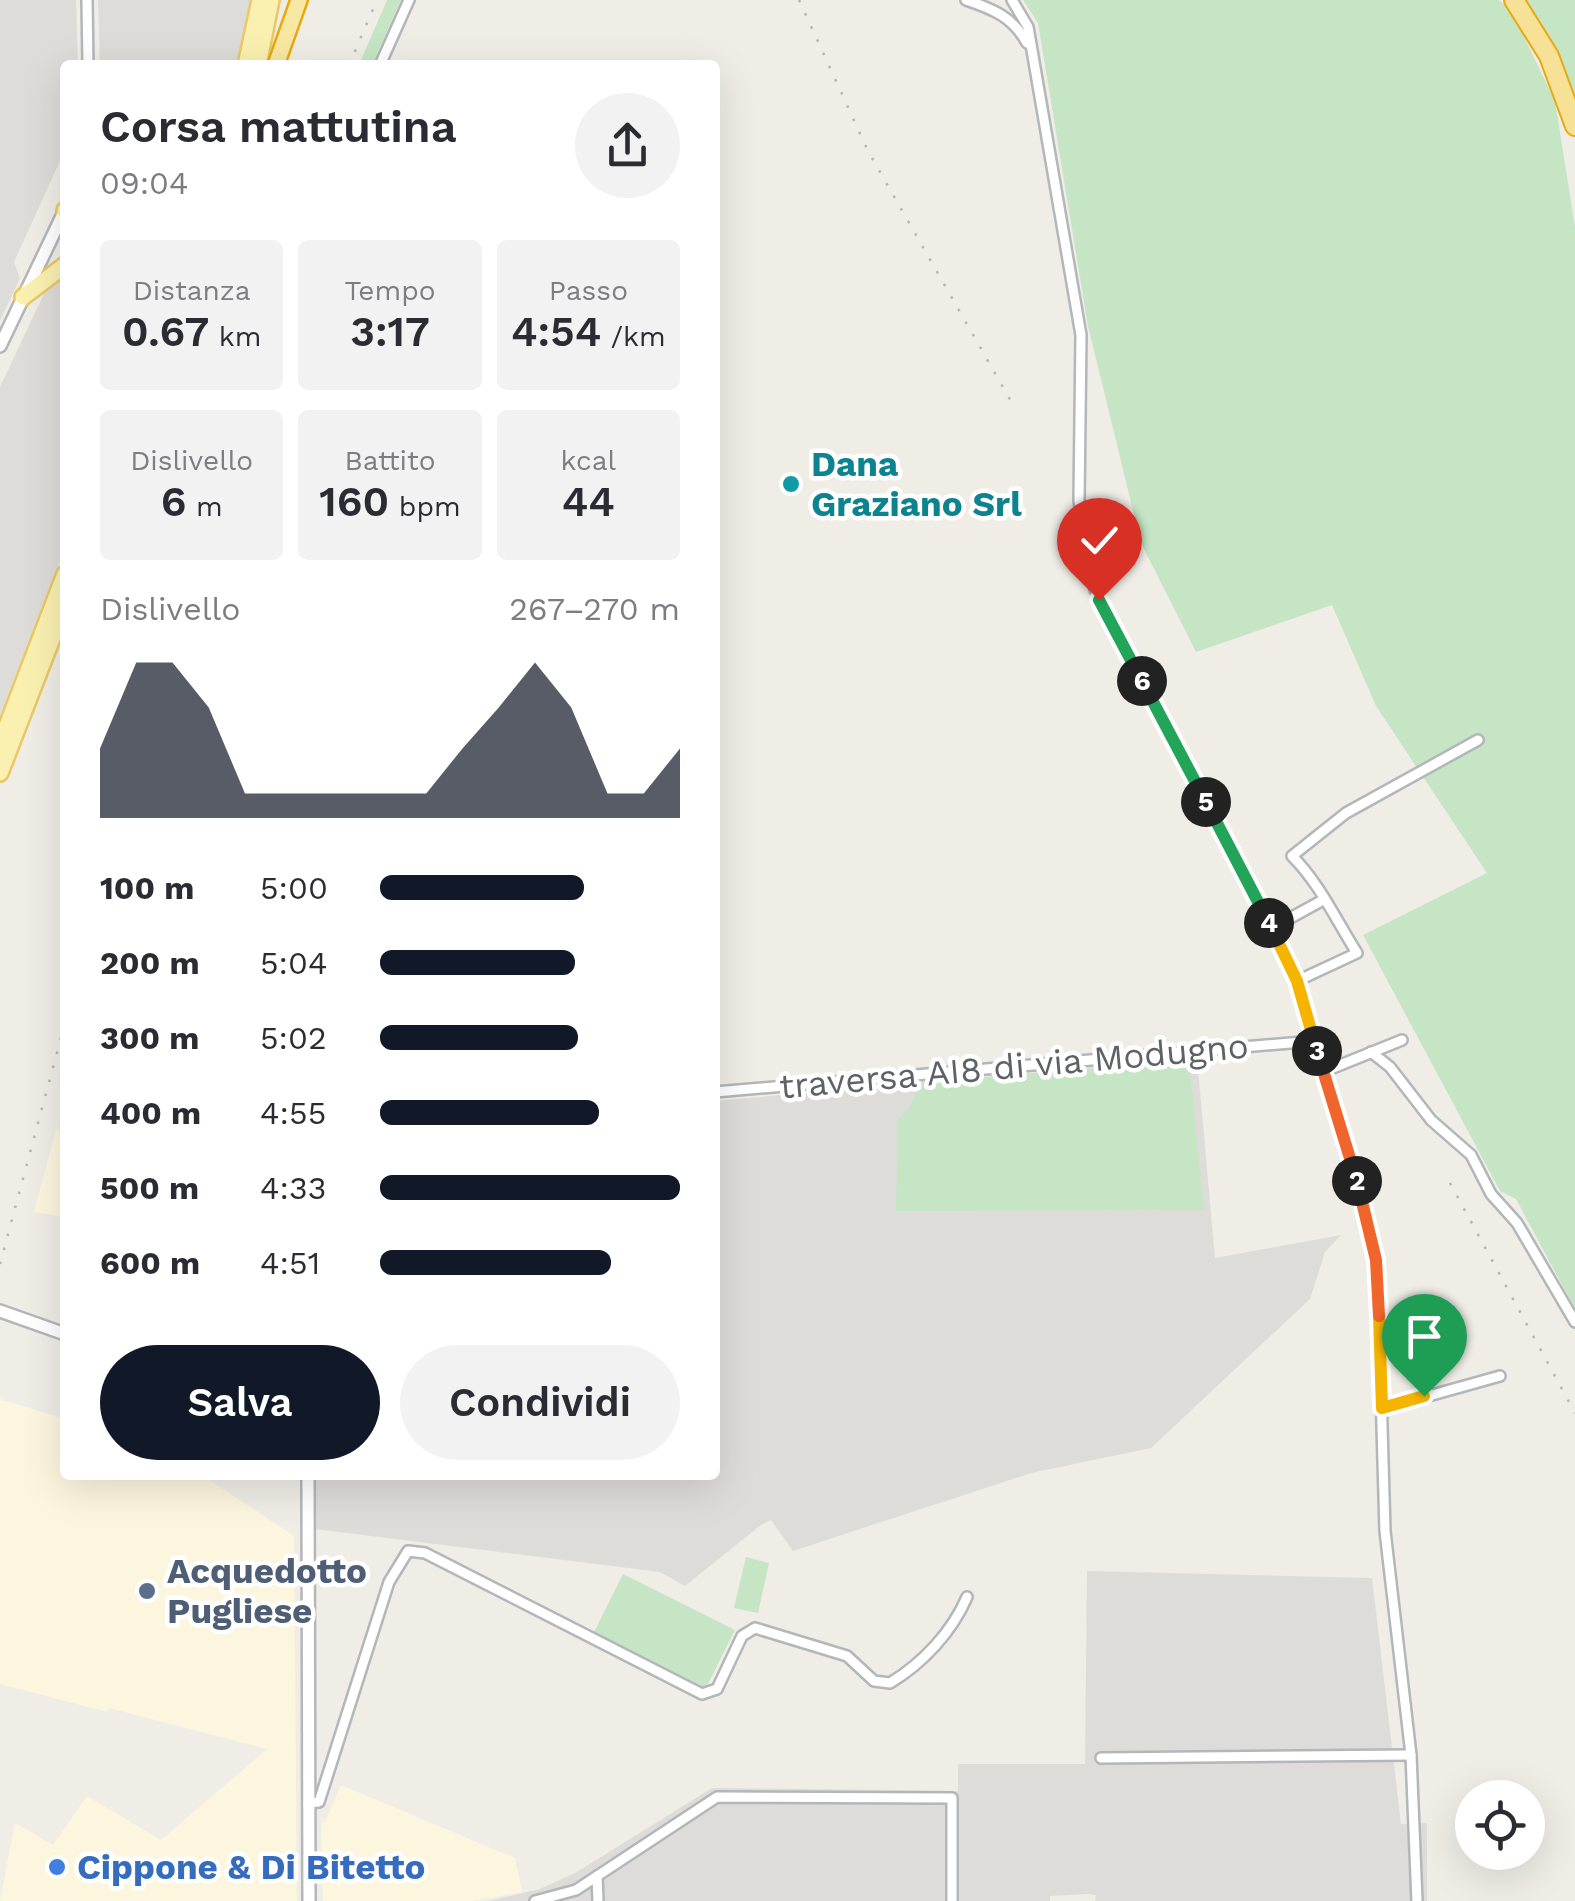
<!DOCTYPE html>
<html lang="it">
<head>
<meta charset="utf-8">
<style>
	:root { --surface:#fff; --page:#f2f2f3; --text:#2b2b33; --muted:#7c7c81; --accent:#111827 }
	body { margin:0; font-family:"Work Sans",sans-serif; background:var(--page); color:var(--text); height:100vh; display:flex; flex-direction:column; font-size:38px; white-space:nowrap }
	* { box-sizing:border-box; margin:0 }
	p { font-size:32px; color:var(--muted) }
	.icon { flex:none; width:55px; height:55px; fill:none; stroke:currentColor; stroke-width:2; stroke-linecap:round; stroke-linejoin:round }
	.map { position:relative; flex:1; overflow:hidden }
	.side { position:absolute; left:60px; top:60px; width:660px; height:1420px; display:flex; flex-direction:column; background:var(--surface); border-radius:10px; box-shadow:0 10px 40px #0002 }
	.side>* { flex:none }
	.controls { position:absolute; left:1455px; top:1780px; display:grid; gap:20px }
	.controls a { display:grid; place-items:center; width:90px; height:90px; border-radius:50%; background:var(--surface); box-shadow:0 10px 40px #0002; font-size:50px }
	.pin { position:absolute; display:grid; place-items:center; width:85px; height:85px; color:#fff; margin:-102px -42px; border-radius:50% 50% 50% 0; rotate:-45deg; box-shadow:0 0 10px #0007 }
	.pin .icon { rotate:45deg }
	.km { position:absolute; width:50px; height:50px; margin:-25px; border-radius:50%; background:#222; color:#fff; font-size:28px; line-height:50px; text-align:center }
	.round { display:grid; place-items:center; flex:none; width:105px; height:105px; border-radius:52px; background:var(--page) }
	.overview { display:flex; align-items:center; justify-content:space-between; height:170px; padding:0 40px }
	h1 { font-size:45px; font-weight:600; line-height:75px }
	.stats { display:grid; grid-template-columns:repeat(3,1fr); gap:15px; height:170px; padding:10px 40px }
	.stats div { display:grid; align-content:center; border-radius:10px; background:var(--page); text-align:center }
	.stats b { font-size:42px; font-weight:600 }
	.stats small { font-size:28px; font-weight:400 }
	.stats p { font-size:28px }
	.chart { height:280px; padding:20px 40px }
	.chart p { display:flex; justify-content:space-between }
	.chart svg { width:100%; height:180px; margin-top:10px; fill:var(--accent); opacity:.7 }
	.primary-button { display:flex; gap:20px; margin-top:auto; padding:20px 40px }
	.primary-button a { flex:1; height:115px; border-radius:60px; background:var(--accent); color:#fff; font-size:40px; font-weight:600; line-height:115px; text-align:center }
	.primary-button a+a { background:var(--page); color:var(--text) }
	ul { padding:0 40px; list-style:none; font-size:32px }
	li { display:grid; grid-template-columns:160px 120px 1fr; align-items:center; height:75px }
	li i { height:25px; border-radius:12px; background:var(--accent) }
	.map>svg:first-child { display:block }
</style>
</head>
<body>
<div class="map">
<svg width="1575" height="1901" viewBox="0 0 1575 1901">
	<rect width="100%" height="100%" fill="#efede6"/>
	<g fill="#fcf6df">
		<path d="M56,1130H65V1217L34,1212Z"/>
		<path d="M0,1399L65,1419V1475H202L294,1536L297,1901H0L15,1823L53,1845L87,1796L161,1840L267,1749L109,1708L107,1712L0,1684Z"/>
		<path d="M341,1785L515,1858L522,1892L472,1901H323L321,1823L325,1822Z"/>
	</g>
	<g fill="#dedcd8">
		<path d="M0,0H76L78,65H65V161L59,163L14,262L20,278L0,321Z"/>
		<path d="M98,0H250L237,65H100Z"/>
		<path d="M65,249V548L0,715V387Z"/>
		<path d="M1197,1058L1215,1258L1341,1235L1325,1252L1310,1299L1151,1448L1031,1473L793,1551L771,1520L761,1525L685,1586L660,1572L315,1529L314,1475H715V1101Z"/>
		<path d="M1087,1571L1372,1578L1401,1824L1427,1823V1901H1095L1096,1895L1088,1894L1050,1896V1901H488L540,1889L577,1872L712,1788L958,1791V1764H1085Z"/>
	</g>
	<g fill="#c5e5c5">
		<path d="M387,0H401L372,65H359Z"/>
		<path d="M1023,0H1499L1511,10L1555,101L1575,227V1309L1516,1199L1500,1191L1363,935L1487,873L1376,706L1332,605L1196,652L1141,543L1088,326L1038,23Z"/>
		<path d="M1519,0H1575V112Z"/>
		<path d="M1189,1061L1204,1210L896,1211L898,1119L910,1107L921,1082Z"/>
		<path d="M746,1557L769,1563L758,1613L734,1608Z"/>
		<path d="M623,1574L735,1630L706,1688L594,1632Z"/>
	</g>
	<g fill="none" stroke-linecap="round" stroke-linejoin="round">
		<defs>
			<g id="minor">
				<path d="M87,0L88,65"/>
				<path d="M966,0C993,9 1013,17 1027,43"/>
				<path d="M1012,0L1028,27L1081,335L1079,501L1095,590L1297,981L1369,1226L1378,1286L1385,1531L1411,1755L1417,1901"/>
				<path d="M380,65L409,0"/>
				<path d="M1272,928L1323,900"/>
				<path d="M1297,981L1357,953C1336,920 1320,884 1292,856L1346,813L1478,740"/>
				<path d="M1371,1052L1390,1067L1431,1120L1471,1155L1491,1194L1517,1223L1575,1322"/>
				<path d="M1323,1072L1402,1040"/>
				<path d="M715,1092L1314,1041"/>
				<path d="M1382,1409L1500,1376"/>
				<path d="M1101,1758L1411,1755"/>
				<path d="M308,1803L319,1802L389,1582L408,1551L425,1553L702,1694L717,1689L742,1636L755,1628L847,1656L874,1681L890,1683C923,1663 952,1632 967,1597"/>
				<path d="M597,1876L598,1901"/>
				<path d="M535,1901L576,1890L717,1797L952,1798V1901"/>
			</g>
			<g id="tertiary">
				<path d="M0,346L65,210"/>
				<path d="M0,1311L65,1334"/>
				<path d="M308,1475L309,1901"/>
			</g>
			<g id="primary">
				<path d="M246,65L260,0"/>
				<path d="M258,65L271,0"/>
				<path d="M65,210V211"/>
				<path d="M23,297L65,265"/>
				<path d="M0,744L65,574"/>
				<path d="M0,773L65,605"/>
			</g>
			<path id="trunk" d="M276,65L299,0"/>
			<path id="motorway" d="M1514,0L1549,56L1575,126"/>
		</defs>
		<use href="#minor" stroke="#b3b6ba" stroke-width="14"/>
		<use href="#tertiary" stroke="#b3b6ba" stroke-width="16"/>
		<use href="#primary" stroke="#e9c865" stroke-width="20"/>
		<use href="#trunk" stroke="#e8a90e" stroke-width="20"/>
		<use href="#motorway" stroke="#e8a90e" stroke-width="22"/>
		<use href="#minor" stroke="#fff" stroke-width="9"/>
		<use href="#tertiary" stroke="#fff" stroke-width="11"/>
		<use href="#primary" stroke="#faf0b0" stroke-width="15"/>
		<use href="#trunk" stroke="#f8e8a3" stroke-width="15"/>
		<use href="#motorway" stroke="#f7e196" stroke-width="18"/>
		<g stroke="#b4b5b6" stroke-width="2.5" stroke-dasharray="2.5 12" stroke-linecap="butt">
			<path d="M799,0L868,151L1012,403"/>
			<path d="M349,65L377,0"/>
			<path d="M1450,1183L1575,1413"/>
			<path d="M0,1264L65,1023"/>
		</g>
	</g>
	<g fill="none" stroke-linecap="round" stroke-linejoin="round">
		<defs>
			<path id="split-1" d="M1379,1316L1382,1408L1424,1396"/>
			<path id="split-2" d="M1357,1181L1376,1260L1379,1316"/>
			<path id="split-3" d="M1317,1051L1357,1181"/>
			<path id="split-4" d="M1269,923L1297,981L1317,1051"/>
			<path id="split-5" d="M1206,802L1269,923"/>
			<path id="split-6" d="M1142,681L1206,802"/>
			<path id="split-7" d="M1099,600L1142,681"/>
		</defs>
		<use href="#split-1" stroke="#fff" stroke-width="20"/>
		<use href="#split-2" stroke="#fff" stroke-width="20"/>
		<use href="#split-3" stroke="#fff" stroke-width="20"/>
		<use href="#split-4" stroke="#fff" stroke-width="20"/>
		<use href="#split-5" stroke="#fff" stroke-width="20"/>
		<use href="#split-6" stroke="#fff" stroke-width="20"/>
		<use href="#split-7" stroke="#fff" stroke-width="20"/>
		<use href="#split-1" stroke="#f5b400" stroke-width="12"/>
		<use href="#split-2" stroke="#f0652b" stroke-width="12"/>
		<use href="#split-3" stroke="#f0652b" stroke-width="12"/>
		<use href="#split-4" stroke="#f5b400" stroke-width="12"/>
		<use href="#split-5" stroke="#22a559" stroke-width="12"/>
		<use href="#split-6" stroke="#22a559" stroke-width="12"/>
		<use href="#split-7" stroke="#22a559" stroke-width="12"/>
	</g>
	<circle fill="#0f9aa8" stroke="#fff" stroke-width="4" cx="791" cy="484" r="10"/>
	<circle fill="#5c6f8a" stroke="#fff" stroke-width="4" cx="147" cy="1591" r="10"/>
	<circle fill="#3f7fe0" stroke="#fff" stroke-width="4" cx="57" cy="1867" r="10"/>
	<g text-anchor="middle" stroke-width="9" stroke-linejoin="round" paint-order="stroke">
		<g font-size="35" font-weight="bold" fill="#0d838f" stroke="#fff" text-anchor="start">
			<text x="811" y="476">Dana<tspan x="811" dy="40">Graziano Srl</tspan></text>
		</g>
		<g font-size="35" fill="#5e6166" stroke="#fff">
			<text transform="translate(1014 1066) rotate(-5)" y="12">traversa AI8 di via Modugno</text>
		</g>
		<g font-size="35" font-weight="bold" fill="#4e5e75" stroke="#fff" text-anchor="start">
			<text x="167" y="1583">Acquedotto<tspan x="167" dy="40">Pugliese</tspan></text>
		</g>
		<g font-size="35" font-weight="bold" fill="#366cbe" stroke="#fff" text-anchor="start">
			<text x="77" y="1879">Cippone &amp; Di Bitetto</text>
		</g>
	</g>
</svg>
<div class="controls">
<a><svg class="icon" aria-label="locate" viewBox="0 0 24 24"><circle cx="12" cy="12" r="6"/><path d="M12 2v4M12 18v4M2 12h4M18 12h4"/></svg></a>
</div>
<div class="pin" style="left:1424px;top:1396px;background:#1e9e55"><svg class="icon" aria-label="arrive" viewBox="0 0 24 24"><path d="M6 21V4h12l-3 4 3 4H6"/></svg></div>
<div class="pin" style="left:1099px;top:600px;background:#d93025"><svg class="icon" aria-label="check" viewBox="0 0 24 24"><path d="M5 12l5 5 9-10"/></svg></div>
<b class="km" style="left:1357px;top:1181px">2</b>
<b class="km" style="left:1317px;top:1051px">3</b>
<b class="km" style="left:1269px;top:923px">4</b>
<b class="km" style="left:1206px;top:802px">5</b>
<b class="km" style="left:1142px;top:681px">6</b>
<section class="side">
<div class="overview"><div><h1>Corsa mattutina</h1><p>09:04</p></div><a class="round"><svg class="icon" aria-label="share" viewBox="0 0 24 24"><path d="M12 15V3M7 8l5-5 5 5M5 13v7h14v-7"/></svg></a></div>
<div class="stats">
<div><p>Distanza</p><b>0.67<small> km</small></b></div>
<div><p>Tempo</p><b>3:17</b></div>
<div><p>Passo</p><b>4:54<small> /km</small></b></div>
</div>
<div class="stats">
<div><p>Dislivello</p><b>6<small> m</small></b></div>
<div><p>Battito</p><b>160<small> bpm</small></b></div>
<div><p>kcal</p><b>44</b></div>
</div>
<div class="chart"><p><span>Dislivello</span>267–270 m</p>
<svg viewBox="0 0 160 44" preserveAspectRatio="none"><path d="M0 44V27L10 6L20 6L30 17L40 38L50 38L60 38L70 38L80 38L90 38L100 27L110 17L120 6L130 17L140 38L150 38L160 27V44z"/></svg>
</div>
<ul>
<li><b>100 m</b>5:00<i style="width:68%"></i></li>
<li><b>200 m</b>5:04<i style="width:65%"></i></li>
<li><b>300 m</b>5:02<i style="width:66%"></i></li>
<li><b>400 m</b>4:55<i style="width:73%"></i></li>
<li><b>500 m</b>4:33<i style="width:100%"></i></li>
<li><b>600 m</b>4:51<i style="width:77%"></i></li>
</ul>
<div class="primary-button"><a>Salva</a><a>Condividi</a></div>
</section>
</div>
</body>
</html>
